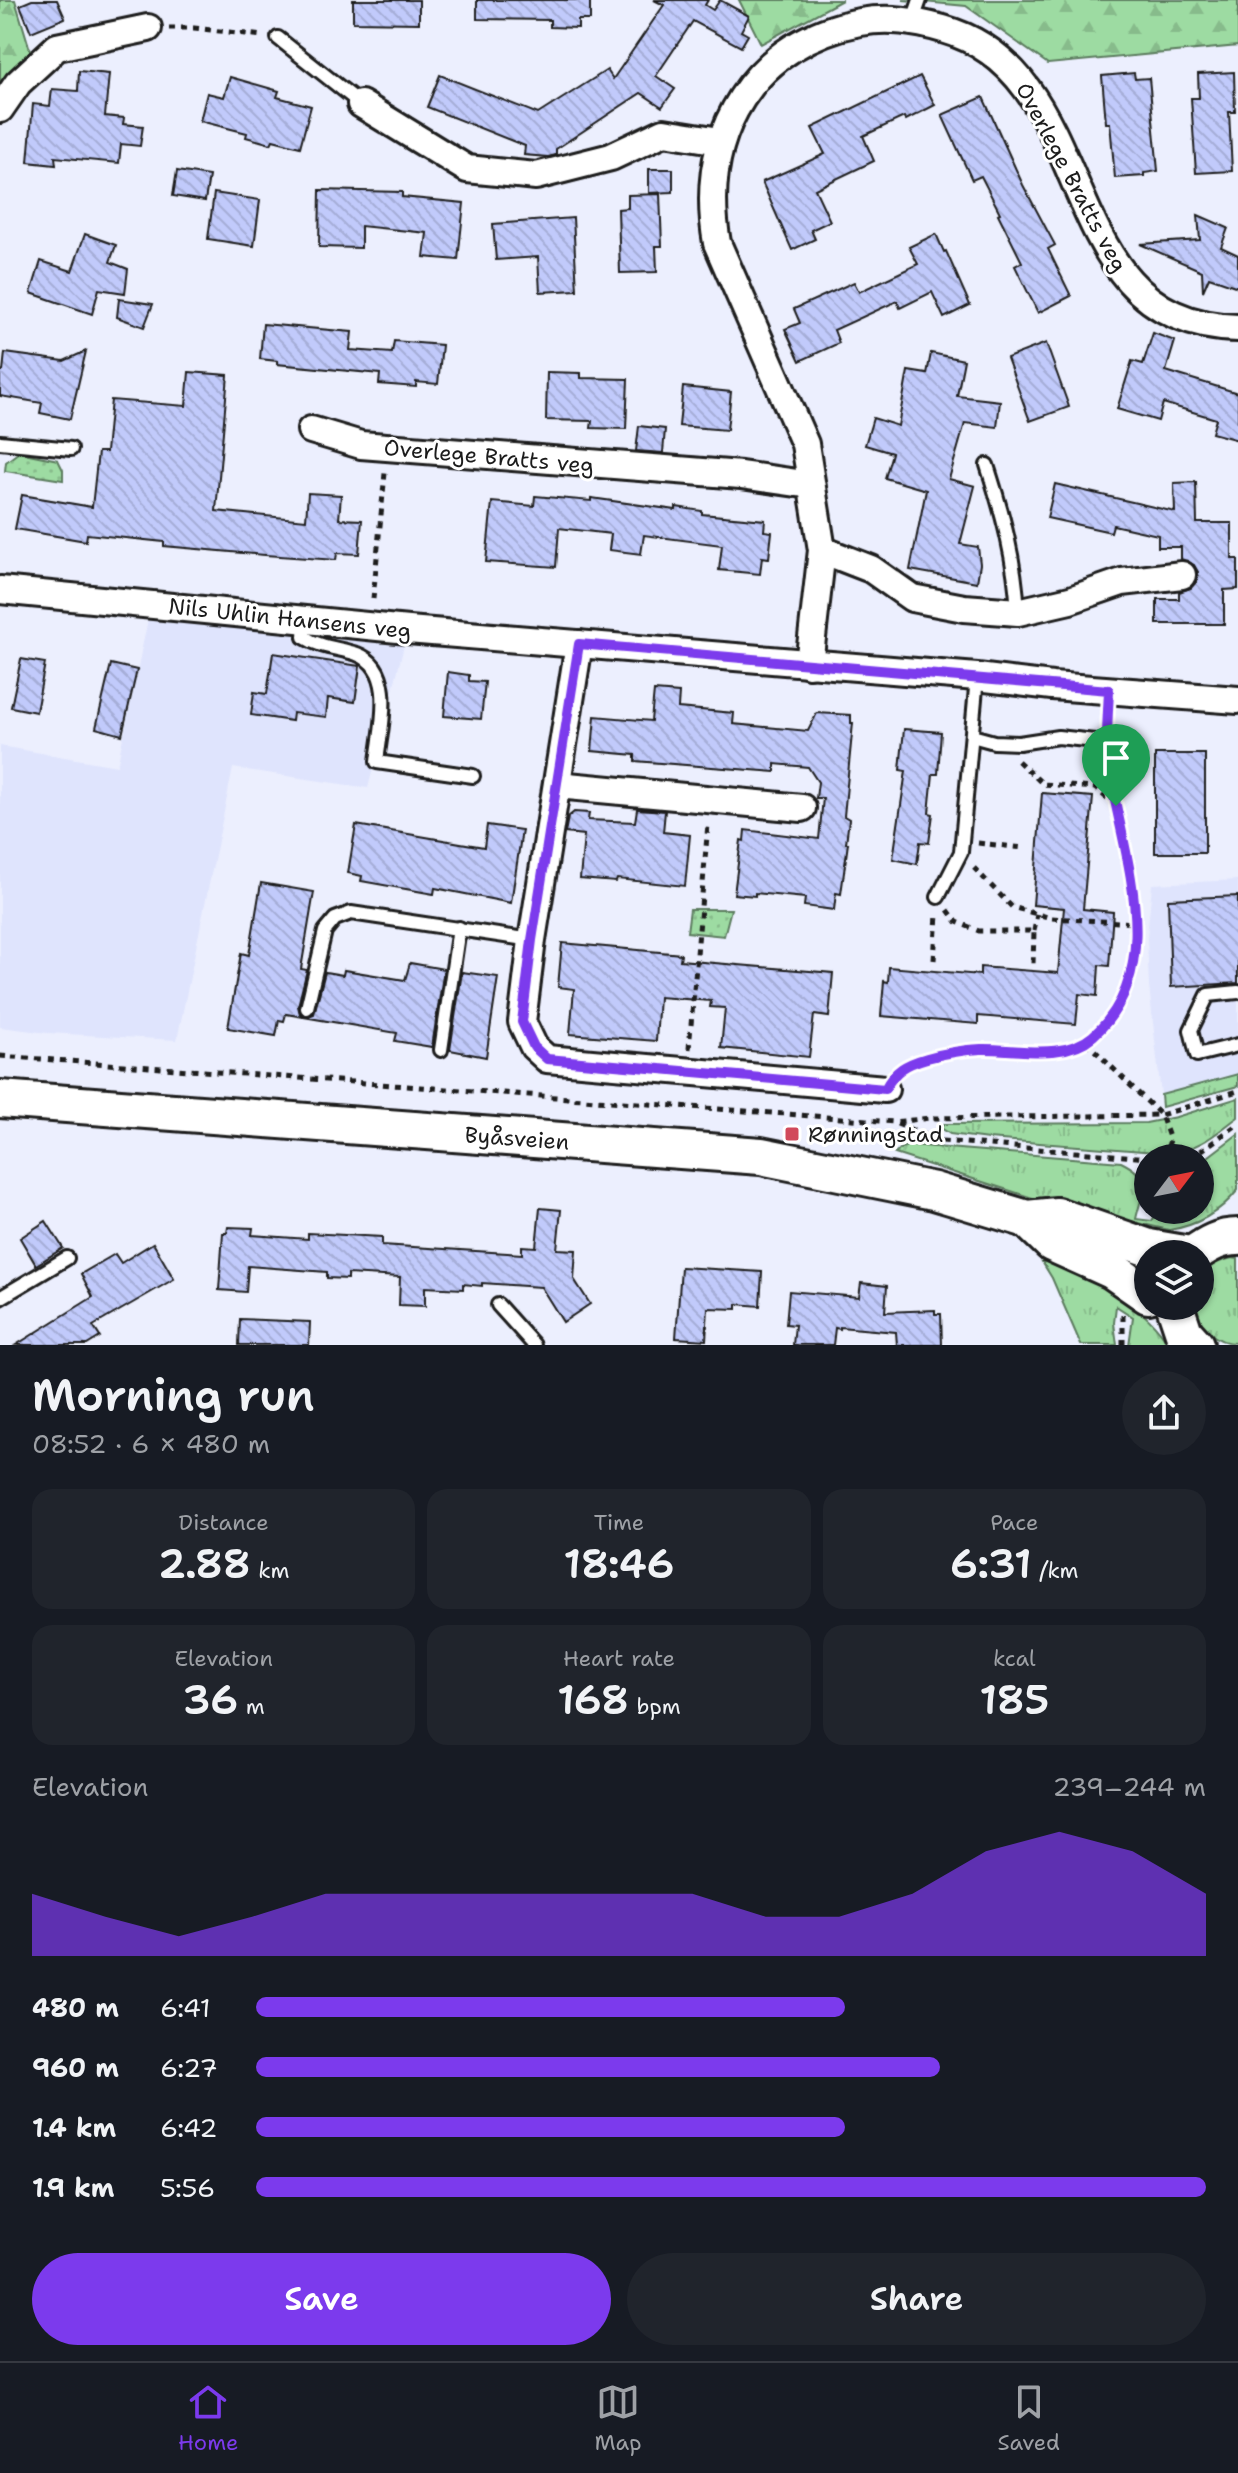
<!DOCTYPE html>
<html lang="en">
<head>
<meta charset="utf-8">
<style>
	:root { --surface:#171b24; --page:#20242c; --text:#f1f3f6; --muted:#9ea1a6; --line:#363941; --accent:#7c3aed }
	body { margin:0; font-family:"Shantell Sans",sans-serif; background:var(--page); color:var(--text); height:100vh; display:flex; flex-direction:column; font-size:30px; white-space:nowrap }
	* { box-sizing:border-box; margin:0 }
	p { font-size:26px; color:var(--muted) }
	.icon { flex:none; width:44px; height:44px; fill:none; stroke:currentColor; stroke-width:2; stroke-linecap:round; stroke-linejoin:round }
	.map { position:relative; height:1345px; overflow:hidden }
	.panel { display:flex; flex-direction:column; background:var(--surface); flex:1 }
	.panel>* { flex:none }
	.needle { width:52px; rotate:58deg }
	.controls { position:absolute; left:1134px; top:1144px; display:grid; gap:16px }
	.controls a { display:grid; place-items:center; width:80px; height:80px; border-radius:50%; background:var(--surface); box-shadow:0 2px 6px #0004; font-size:40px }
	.pin { position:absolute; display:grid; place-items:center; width:68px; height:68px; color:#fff; margin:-82px -34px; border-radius:50% 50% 50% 0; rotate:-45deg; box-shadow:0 0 8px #0007 }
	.pin .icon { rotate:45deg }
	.round { display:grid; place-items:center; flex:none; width:84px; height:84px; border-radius:42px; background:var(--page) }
	.summary { display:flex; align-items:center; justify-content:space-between; height:136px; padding:0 32px }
	h1 { font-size:44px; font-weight:600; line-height:60px }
	.figures { display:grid; grid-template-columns:repeat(3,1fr); gap:12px; height:136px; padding:8px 32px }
	.figures div { display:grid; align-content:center; border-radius:20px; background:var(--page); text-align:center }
	.figures b { font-size:40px; font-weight:600 }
	.figures small { font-size:22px; font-weight:400 }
	.figures p { font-size:22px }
	.chart { height:224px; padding:16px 32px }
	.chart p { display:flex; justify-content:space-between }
	.chart svg { width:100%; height:144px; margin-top:8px; fill:var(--accent); opacity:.7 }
	.cta { display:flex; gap:16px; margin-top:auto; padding:16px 32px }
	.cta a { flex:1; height:92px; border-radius:48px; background:var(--accent); color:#fff; font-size:32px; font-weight:600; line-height:92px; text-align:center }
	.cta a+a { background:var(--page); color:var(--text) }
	ul { padding:0 32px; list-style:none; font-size:26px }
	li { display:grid; grid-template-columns:128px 96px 1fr; align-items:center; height:60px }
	li i { height:20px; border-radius:10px; background:var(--accent) }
	.menu { display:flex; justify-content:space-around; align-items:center; height:112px; border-top:2px solid var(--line); background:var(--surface); font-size:22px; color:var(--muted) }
	.menu a { display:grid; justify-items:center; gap:4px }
	.menu .on { color:var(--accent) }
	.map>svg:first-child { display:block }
</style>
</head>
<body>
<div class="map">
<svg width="1238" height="1345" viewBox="0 0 1238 1345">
	<defs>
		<pattern id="grass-tufts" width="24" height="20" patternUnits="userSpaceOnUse" patternTransform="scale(2)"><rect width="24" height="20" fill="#9ddba2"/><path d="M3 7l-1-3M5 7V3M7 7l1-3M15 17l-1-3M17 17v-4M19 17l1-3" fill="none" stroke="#87bb8b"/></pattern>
		<pattern id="forest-firs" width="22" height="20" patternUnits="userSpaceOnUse" patternTransform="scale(2)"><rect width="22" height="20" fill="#9ddba2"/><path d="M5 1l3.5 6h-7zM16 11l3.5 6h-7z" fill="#87bb8b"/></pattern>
		<pattern id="park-dots" width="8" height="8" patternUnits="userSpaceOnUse" patternTransform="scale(2)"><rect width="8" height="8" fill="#9ddba2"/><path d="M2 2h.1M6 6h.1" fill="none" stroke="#87bb8b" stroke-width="1.8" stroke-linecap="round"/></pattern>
		<pattern id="building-back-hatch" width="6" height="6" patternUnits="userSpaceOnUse" patternTransform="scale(2)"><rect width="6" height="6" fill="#c1cafb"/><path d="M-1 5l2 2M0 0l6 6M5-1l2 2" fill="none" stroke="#a5add7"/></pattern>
	</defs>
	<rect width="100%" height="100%" fill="#eceffe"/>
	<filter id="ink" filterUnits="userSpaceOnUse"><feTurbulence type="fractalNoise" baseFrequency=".0125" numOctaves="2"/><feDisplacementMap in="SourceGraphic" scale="16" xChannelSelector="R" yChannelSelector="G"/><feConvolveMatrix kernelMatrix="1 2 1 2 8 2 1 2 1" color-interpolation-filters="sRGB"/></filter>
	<g filter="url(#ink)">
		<g fill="#dfe4fd">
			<path d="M151,605L408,630L368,788L233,768L177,1040L48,1033L0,1027V746L117,766Z"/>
			<path d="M1238,880V1074L1161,1095L1149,986L1147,938L1152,884Z"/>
		</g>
		<g fill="url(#grass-tufts)" stroke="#5c7c5f" stroke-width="2">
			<path d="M1238,1074V1086L1162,1107L1161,1095Z"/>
			<path d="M1238,1098V1117C1214,1135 1200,1149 1169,1153L988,1139L950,1134L941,1128L944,1124L1146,1123L1176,1117Z"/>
			<path d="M1238,1134V1190C1220,1212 1196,1226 1169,1230L1039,1200L895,1154L901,1148L910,1145L1121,1162C1154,1178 1142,1191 1136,1219L1152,1221L1158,1210H1200V1163Z"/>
			<path d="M1033,1247C1078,1271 1142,1299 1169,1345H1129L1133,1317L1116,1306L1114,1323L1117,1345H1081L1052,1278Z"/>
			<path d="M1232,1258L1238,1259V1343C1215,1344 1200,1327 1194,1306H1200C1200,1276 1199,1266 1232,1258Z"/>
		</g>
		<g fill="url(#forest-firs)" stroke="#5c7c5f" stroke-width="2">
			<path d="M0,0H15L31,53L0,93Z"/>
			<path d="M739,0H842L761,44Z"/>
			<path d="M903,0H1238V46L1048,64L966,6Z"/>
		</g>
		<g fill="url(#park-dots)" stroke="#5c7c5f" stroke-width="2">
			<path d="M19,452L58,460L63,470V480L5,471L6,462Z"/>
			<path d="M690,909H731L724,936L687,932Z"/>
		</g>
		<g fill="url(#building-back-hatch)" stroke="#1c1c1c" stroke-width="2">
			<path d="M32,0H57L65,18L31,32L20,5Z"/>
			<path d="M353,0H419V23L353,22Z"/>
			<path d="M477,0H590V20H578V28L550,27V20L477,19Z"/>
			<path d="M654,0H708L705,5L713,10L720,0L749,16L741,31L748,35L741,47L693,21L656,76L675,89L662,107L641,93L556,149V155L548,157L524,155L525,146L427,107L440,75L538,114L607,70L613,79L664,5Z"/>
			<path d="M79,71L109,74L105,116L124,118L123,124L143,126L140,146L121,144L119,163L55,157L56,165L28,162L33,104L50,106L52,89L78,91Z"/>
			<path d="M1234,72L1235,112H1229L1232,171L1196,173L1191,98H1199L1198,74Z"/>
			<path d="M1134,73L1135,79L1149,78L1158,171L1144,173V176L1115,178L1110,123H1106L1102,76Z"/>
			<path d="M920,76L935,105L906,120L904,117L863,136L874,161L815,189L830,221L811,230L815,239L792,250L762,182L825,154L812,128Z"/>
			<path d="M230,77L279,91L277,97L311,106L300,147L273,140L271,144L246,137L247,133L200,121L207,93L224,97Z"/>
			<path d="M983,97L1023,185L1055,245L1048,249L1071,296L1038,313L1015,266L1022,262L998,214L1000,213L981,176L972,180L942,115Z"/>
			<path d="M649,169H673V192L649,193Z"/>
			<path d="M177,171L209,176L205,201L173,196Z"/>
			<path d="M320,190L402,192V197L464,203L458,260L424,257L427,233L361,226V248L319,247Z"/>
			<path d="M214,193L260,200L254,246L208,239Z"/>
			<path d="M660,194L662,246H656L657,272L620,273L618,209L628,208V195Z"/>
			<path d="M1198,215L1228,228L1221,247L1238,255V287L1209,277L1203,291L1202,271L1140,244L1200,240Z"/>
			<path d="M573,218L577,290L540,292L538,257L496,260L493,224Z"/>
			<path d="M85,234L116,245L110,262L128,269L125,293L99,289L92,314L31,293L41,261L72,271Z"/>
			<path d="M936,234L944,252L946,251L970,305L944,318L932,292L900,308L897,301L834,330L839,343L800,361L785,329L800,323L794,309L854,282L859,292L918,264L909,247Z"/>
			<path d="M119,299L153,304L144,327L117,317Z"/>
			<path d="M263,324L352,332L350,350L392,353L394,341L442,345L438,384L416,382V387L379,384L380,374L277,364V361L260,359Z"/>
			<path d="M1153,333L1175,341L1166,371L1238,393V440L1212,433L1216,419L1163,403L1158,421L1117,409L1132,361L1143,364Z"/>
			<path d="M1046,343L1069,407L1030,421L1007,358Z"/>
			<path d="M86,351L70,419L40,413L42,403L0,396V371H3L5,353L64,361Z"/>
			<path d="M931,353L964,360L957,396L1000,401L997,427L965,423L949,479L975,486L960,544L978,547L980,564L977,582L910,570L926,490L885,478L892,453L865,445L873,418L898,426L908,371L927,374Z"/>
			<path d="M189,372L228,375L216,511L306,520L308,493L341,495L339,519L362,520L359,554L337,553L336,560L265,555L164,546V542L87,534L86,541L15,529L22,495L92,507L98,452H106L111,400L186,406Z"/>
			<path d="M547,372L581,373V378L628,379L626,429L591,428L592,421L546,420Z"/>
			<path d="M683,387L731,392L727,430L679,426Z"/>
			<path d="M639,426L665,429L663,453L636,451Z"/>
			<path d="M1196,482L1197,523H1232V559H1238V589L1224,590V624H1157V599H1179V592L1191,588L1197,581L1198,572L1194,565L1181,559V547H1158V535L1113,525L1111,532L1047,518L1055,484L1175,512L1174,483Z"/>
			<path d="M535,496L591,501V498L676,510V507L702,511V514L765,520L764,531L772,532L769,558L762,557L760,574L719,570L722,545L644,535L641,554L609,550L611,534L559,528L556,567L486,562L492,502L534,506Z"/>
			<path d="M273,653L360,666L355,702L328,698L326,717L293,713L292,721L251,715L254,692L267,694Z"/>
			<path d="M21,659L45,663L36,712L11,707Z"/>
			<path d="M111,664L137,670L122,735L96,728Z"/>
			<path d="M448,672L469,675V681L485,682L481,719L444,716Z"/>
			<path d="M654,691L679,693L678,708L734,713L733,724L808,731L817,713L851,715V723H853L844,816L849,819L846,843H848L841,894L836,893L834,910L804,906L805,898L755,893V896L734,894L741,840L744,841L745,830L819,839L823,798H816L818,782L808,767L775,764V772L635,761V755L592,751L595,716L651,721Z"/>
			<path d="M904,729L941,732L938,774H933L929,813L933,814L929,843L920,842L917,864L893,859L906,771L900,770Z"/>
			<rect x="1155" y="754" width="50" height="99"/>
			<path d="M1042,793L1093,797L1083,909L1113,912L1109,966L1099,965L1097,996L1079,994L1076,1024L978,1016V1024L881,1016L884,981L888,982L889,967L980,975V967L1058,973L1064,908L1033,905Z"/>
			<path d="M637,809L665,811L663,832L690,835L685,886L617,879L616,882L580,879L584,835L565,833L568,817L574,812L589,813L588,820L635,822Z"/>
			<path d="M356,825L484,847L487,825L522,830L511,903L435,888L434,894L361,881L362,876L348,873Z"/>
			<path d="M261,883L314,892L301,969L307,970L298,1006L300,1014L306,1017L314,1014L325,972L343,975L344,970L405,980L410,963L444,969L432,1047L395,1041L397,1033L286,1014L284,1021L279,1020L276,1036L228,1028L241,953L249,955Z"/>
			<path d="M1238,896V983L1171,987L1168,899Z"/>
			<path d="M562,943L681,954L680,960L833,973L829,1017L814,1015L809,1057L721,1048L725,1008L710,1007L711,1001L659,997L656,1041L570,1034L574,989L558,987Z"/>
			<path d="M462,972L498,977L486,1057L450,1050Z"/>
			<path d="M540,1208L561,1210L557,1249L576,1250L574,1279L590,1304L563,1322L541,1287L482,1283V1286L463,1284V1289L425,1287V1306L399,1305L400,1277L348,1274V1279L327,1278V1272L248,1266L246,1292L219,1290L223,1233H227L228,1227L253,1228L252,1235L308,1239V1233L382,1237V1245L522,1254V1246L536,1247Z"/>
			<path d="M46,1221L63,1248L36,1265L20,1238Z"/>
			<path d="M153,1243L174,1279L93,1326L100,1337L87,1345H16L93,1297L81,1274L115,1254L121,1263Z"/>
			<path d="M681,1267L762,1272L760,1306L737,1304V1309L708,1308L706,1340L676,1338Z"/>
			<path d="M861,1283L887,1286L885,1312L935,1310V1314H941L942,1345H897L896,1332L840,1327V1329L835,1328L833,1345H793L795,1325L786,1324L789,1291L859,1297Z"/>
			<path d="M240,1319L310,1322L309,1345H239Z"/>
		</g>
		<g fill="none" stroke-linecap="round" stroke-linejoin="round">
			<defs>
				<g id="service">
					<path d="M913,20L920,0"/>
					<path d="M278,38L361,104"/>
					<path d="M0,442L71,449"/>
					<path d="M987,465C1003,515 1015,559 1018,612"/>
					<path d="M305,620L304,637C321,648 339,648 357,654C398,669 380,730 377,762L473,776"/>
					<path d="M972,736L994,742L1019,743L1058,737L1095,741"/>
					<path d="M938,897L961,852L977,677"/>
					<path d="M1238,992L1208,995L1191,1030L1197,1055L1238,1045"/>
					<path d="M307,1008L325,931L335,919L351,913L532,940"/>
					<path d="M441,1050L459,928"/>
					<path d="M0,1298L67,1258"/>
					<path d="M498,1305L534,1345"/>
				</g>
				<g id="minor">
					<path d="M361,104L467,169L536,176L611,157L664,132L720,141"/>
					<path d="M0,109L18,83L57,47L148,28"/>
					<path d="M311,430L361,445L741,475L811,485"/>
					<path d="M822,550L871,569L912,598L964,608L1005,611L1018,612L1070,600L1122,582L1182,575"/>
					<path d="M0,590L408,630L977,677L1052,686L1238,700"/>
					<path d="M579,644L532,940L522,1022L534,1047L547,1059L885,1089"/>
					<path d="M809,664L822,550L805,444L717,243C708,192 713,143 742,98C769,56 812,31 860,22C889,17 915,21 943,29C1106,75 1047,324 1238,328"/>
					<path d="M557,785L802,808"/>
				</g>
				<g id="secondary">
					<path d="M0,1099L761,1156L934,1191L1027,1219L1057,1216L1149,1248L1184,1254"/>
					<path d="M1027,1219L1052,1243L1112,1270L1148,1295"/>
					<path d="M1194,1254C1208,1244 1220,1237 1238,1237"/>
					<path d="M1175,1306L1184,1333L1195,1345"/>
				</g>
			</defs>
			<use href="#service" stroke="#1c1c1c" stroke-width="18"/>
			<use href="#minor" stroke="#1c1c1c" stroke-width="32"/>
			<use href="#secondary" stroke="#1c1c1c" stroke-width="42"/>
			<g stroke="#1c1c1c" stroke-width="5" stroke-dasharray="6 6" stroke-linecap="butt">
				<path d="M169,28H194L263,36"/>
				<path d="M373,599L385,473"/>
				<path d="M1018,761L1043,784L1095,788L1116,806"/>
				<path d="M978,843L1024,848"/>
				<path d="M974,868L1012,907L1051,918L1136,923"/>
				<path d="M948,910L957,922L979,931H1034L1033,964"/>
				<path d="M1034,931L1037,914"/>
				<path d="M934,960L937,914"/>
				<path d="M1086,1042L1161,1115L1170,1140L1164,1158"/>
				<path d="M689,1049L708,824"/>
				<path d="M0,1056L894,1122L930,1118L1161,1115L1238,1091"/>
				<path d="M897,1071C906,1064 915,1062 925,1058C945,1052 965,1049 986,1049C1018,1050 1054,1057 1085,1043C1094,1038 1105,1026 1112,1018C1132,991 1136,955 1136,923L1108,753"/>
				<path d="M897,1124L941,1141L1148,1158"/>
				<path d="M1191,1158L1238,1124"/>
				<path d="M1123,1345V1315"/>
			</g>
			<use href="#service" stroke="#fff" stroke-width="12"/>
			<use href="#minor" stroke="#fff" stroke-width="26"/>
			<use href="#secondary" stroke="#fff" stroke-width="36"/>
		</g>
	</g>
	<g fill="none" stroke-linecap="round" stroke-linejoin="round" filter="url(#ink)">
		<defs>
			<path id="route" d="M579,644L1109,690C1108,716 1105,744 1109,770C1123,854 1169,969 1093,1036C1064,1061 1016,1048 981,1049C962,1050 945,1053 927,1058C906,1064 895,1070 885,1089L547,1059L534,1047L522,1022L532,940Z"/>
		</defs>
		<use href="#route" stroke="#fff" stroke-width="16"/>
		<use href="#route" stroke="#7c3aed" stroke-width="10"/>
	</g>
	<rect fill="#d1495b" stroke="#fff" stroke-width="3" x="784" y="1126" width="16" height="16" rx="4"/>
	<g text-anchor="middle" stroke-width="6" stroke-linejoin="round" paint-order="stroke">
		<g font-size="22" fill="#1c1c1c" stroke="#fff">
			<text transform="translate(1072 177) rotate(62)" y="8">Overlege Bratts veg</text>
			<text transform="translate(489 456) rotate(5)" y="8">Overlege Bratts veg</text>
			<text transform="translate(290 618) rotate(6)" y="8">Nils Uhlin Hansens veg</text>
			<text transform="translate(517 1138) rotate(4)" y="8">Byåsveien</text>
		</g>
		<g font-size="22" fill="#1c1c1c" stroke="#fff" text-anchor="start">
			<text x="808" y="1142">Rønningstad</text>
		</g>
	</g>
</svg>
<div class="controls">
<a><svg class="needle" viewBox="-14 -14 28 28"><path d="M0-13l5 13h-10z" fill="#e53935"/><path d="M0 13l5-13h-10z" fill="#9ea1a6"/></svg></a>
<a><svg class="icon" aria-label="layers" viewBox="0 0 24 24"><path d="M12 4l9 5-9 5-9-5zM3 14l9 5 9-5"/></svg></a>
</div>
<div class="pin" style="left:1116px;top:806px;background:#1e9e55"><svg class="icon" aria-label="arrive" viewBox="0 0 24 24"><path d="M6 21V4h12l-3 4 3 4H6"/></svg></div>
</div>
<section class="panel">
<div class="summary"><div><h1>Morning run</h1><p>08:52 · 6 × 480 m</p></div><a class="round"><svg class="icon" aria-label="share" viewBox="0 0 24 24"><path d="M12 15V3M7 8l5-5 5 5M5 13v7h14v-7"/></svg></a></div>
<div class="figures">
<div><p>Distance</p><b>2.88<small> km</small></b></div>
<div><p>Time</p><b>18:46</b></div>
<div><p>Pace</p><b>6:31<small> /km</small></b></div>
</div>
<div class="figures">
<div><p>Elevation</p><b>36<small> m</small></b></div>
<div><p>Heart rate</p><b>168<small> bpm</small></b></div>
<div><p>kcal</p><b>185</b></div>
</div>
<div class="chart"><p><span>Elevation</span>239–244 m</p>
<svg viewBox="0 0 160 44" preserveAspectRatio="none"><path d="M0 44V25L10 32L20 38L30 32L40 25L50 25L60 25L70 25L80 25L90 25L100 32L110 32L120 25L130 12L140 6L150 12L160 25V44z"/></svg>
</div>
<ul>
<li><b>480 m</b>6:41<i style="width:62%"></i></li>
<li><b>960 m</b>6:27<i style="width:72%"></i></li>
<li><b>1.4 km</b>6:42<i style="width:62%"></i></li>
<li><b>1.9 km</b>5:56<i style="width:100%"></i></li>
</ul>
<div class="cta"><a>Save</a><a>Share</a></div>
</section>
<nav class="menu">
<a class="on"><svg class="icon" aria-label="home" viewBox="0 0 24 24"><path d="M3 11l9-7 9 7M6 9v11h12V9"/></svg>Home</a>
<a><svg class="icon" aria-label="map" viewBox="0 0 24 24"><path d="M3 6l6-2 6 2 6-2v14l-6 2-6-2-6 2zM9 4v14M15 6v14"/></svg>Map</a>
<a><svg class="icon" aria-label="saved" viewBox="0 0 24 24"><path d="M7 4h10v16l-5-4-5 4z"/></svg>Saved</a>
</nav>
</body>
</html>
